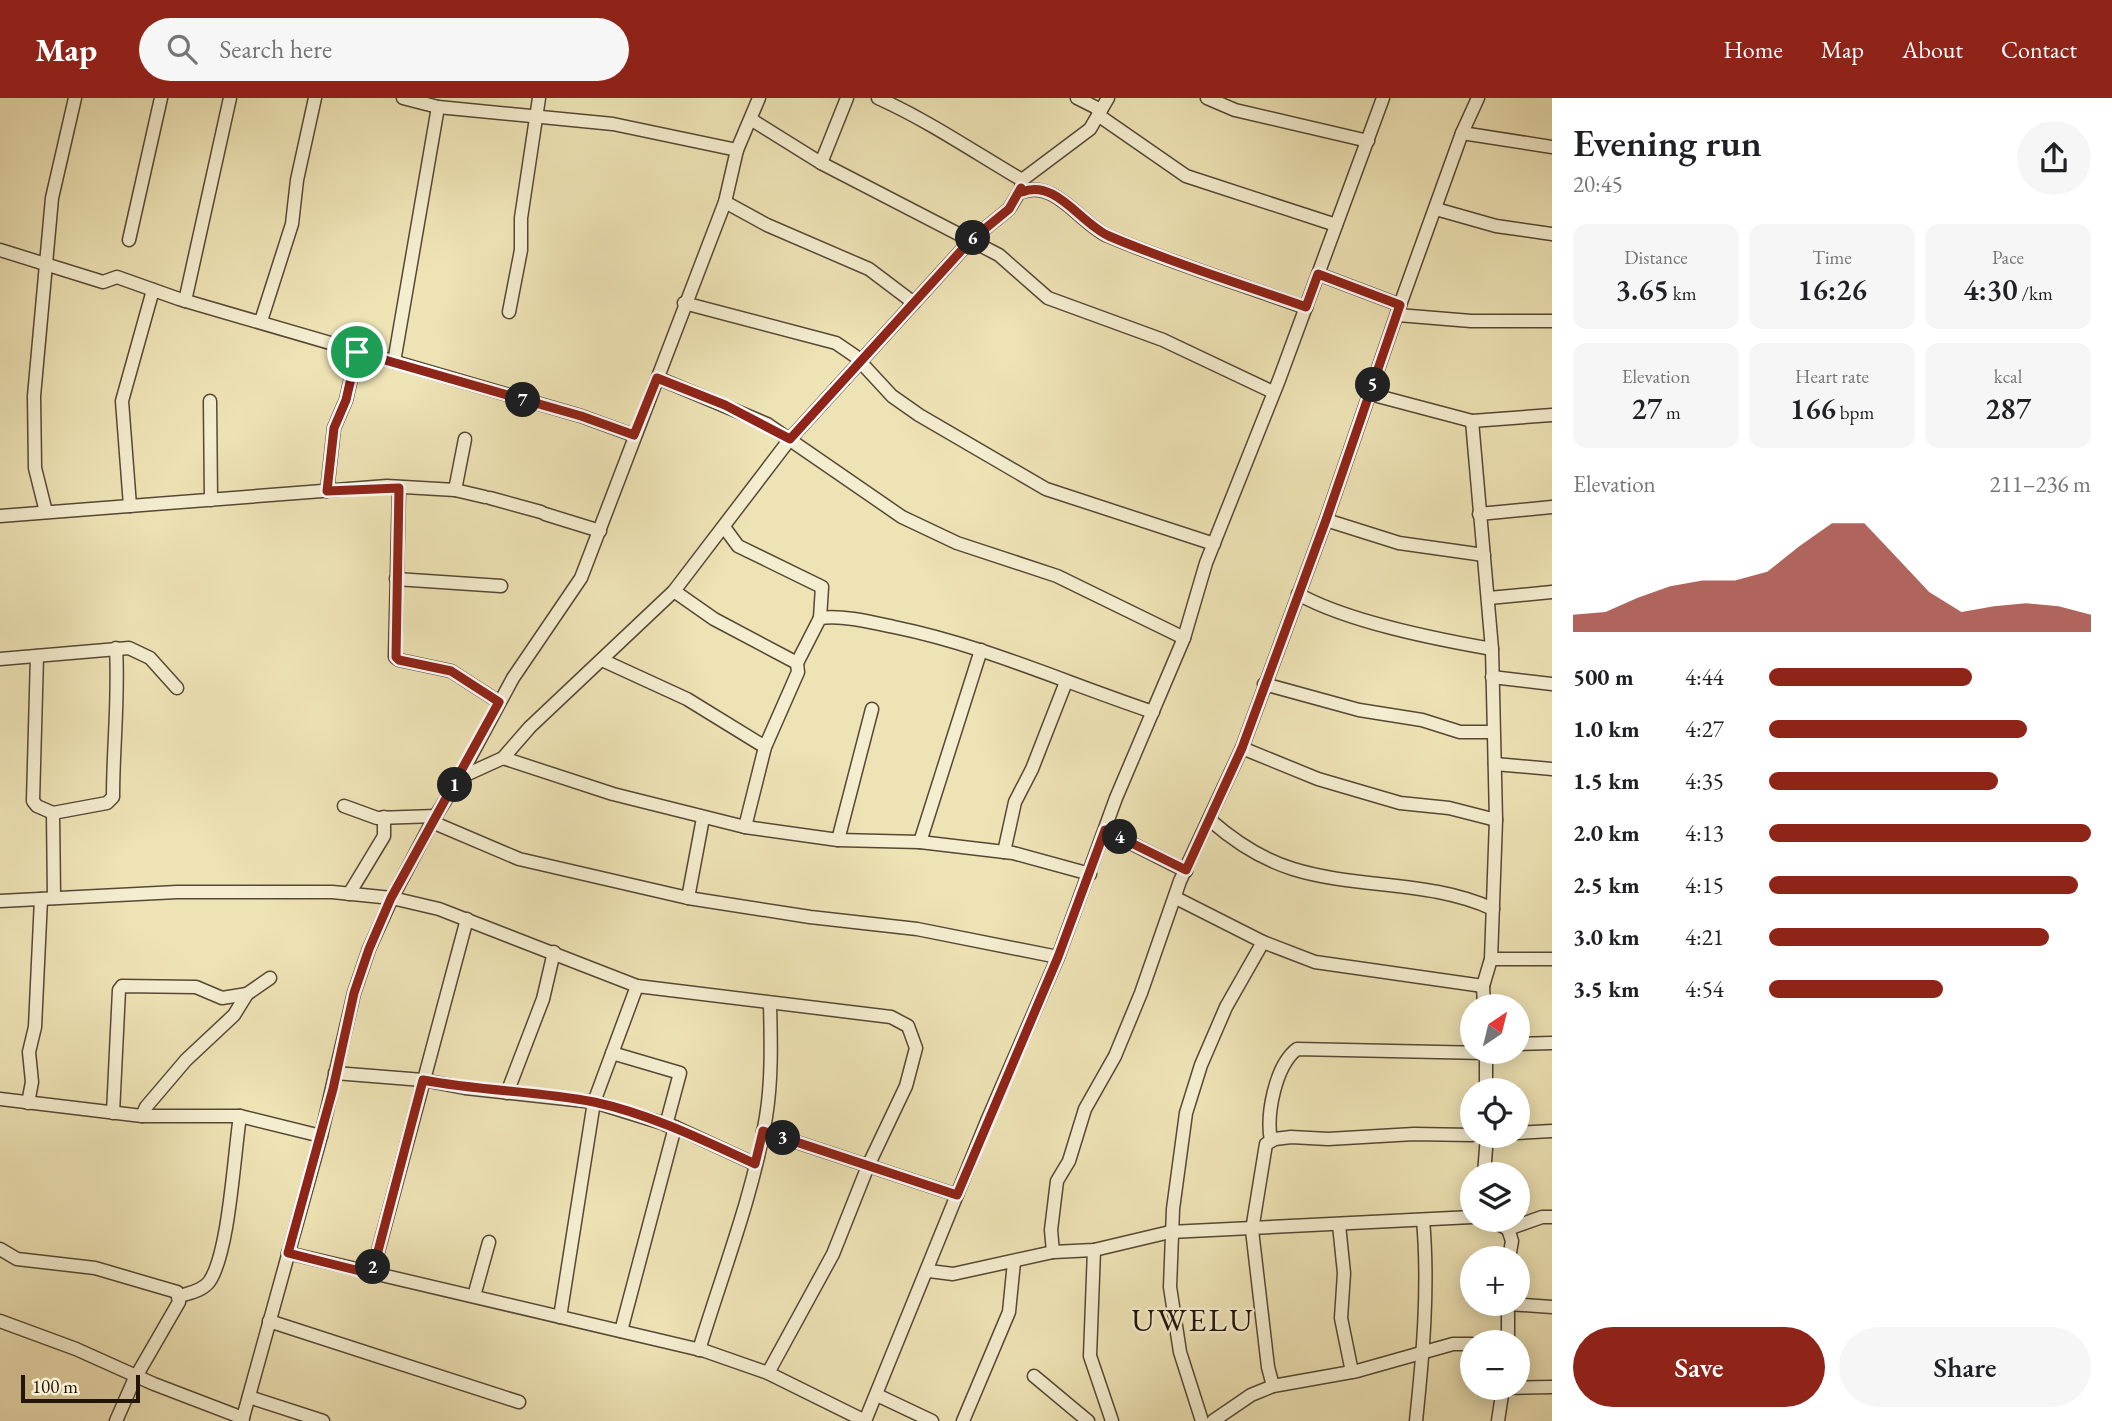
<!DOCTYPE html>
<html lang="en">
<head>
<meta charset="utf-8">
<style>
	:root { --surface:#fff; --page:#f6f6f6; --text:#202124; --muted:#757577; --accent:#8f2418 }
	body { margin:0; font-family:"EB Garamond",serif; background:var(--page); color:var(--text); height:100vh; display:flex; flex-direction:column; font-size:26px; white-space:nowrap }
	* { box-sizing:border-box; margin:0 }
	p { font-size:23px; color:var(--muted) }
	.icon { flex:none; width:38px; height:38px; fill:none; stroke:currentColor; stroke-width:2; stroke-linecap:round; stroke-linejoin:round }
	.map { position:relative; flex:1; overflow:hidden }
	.side { display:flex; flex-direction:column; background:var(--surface); width:560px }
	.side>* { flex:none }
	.needle { width:46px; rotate:35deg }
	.buttons { position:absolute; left:1460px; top:896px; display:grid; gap:14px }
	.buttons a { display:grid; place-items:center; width:70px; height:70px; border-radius:50%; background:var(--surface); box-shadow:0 4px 18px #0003; font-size:35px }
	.scale { position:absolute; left:21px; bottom:18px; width:119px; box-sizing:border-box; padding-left:7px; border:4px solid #24150a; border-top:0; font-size:19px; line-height:24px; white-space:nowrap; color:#24150a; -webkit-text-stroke:5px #f4edcf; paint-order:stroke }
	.pin { position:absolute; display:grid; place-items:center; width:60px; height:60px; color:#fff; margin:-30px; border:4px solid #fff; border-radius:50%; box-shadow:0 2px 7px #0007 }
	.km { position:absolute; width:35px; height:35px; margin:-18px; border-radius:50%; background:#222; color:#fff; font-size:19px; line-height:35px; text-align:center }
	.round { display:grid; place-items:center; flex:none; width:74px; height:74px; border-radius:37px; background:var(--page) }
	.summary { display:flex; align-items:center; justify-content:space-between; height:119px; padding:0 21px }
	h1 { font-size:38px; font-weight:600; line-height:52px }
	.figures { display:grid; grid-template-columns:repeat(3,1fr); gap:10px; height:119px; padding:7px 21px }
	.figures div { display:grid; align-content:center; border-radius:14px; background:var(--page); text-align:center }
	.figures b { font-size:30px; font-weight:600 }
	.figures small { font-size:19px; font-weight:400 }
	.figures p { font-size:19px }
	.chart { height:196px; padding:14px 21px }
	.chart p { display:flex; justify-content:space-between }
	.chart svg { width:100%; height:126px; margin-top:7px; fill:var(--accent); opacity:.7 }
	.cta { display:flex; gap:14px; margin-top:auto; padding:14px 21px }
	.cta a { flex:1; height:80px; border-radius:42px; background:var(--accent); color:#fff; font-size:28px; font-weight:600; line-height:80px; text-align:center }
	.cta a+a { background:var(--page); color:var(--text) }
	ul { padding:0 21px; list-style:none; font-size:23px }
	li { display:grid; grid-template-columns:112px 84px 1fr; align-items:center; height:52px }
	li i { height:18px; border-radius:9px; background:var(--accent) }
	header { display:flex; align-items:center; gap:42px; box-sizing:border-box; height:98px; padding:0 35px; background:var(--accent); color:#fff }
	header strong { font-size:33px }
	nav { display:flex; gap:38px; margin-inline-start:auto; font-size:24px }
	.search { width:490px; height:63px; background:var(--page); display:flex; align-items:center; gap:18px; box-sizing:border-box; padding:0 24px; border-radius:38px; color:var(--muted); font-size:26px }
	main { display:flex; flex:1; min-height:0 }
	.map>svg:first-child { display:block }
</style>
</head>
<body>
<header>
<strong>Map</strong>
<div class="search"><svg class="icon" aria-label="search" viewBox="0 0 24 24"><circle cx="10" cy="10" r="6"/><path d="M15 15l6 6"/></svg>Search here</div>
<nav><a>Home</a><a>Map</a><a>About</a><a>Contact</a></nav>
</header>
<main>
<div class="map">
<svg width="1552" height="1323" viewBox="0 0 1552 1323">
	<rect width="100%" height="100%" fill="#eee3b5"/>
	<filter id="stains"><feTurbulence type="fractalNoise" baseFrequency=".00286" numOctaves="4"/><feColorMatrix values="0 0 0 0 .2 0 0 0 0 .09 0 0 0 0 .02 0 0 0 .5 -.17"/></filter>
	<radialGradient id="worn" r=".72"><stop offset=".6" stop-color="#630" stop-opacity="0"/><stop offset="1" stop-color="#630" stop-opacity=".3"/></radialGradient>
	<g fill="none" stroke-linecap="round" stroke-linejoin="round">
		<defs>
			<g id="minor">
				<path d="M403,0L438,9L613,26L737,52"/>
				<path d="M878,0C929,23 974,54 1022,82"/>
				<path d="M1077,0L1101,12"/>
				<path d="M1207,0L1235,12L1368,43"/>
				<path d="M1098,17L1186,78L1336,127"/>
				<path d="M752,22L821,65L999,157L1048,200L1163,242L1273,294"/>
				<path d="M1462,35L1552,49"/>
				<path d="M821,65L847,0"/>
				<path d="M1021,91L1022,94C1055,81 1081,126 1108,138C1172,165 1241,186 1306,210"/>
				<path d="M725,104L767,127L869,171L914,205"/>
				<path d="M1436,111L1496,128L1552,136"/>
				<path d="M129,142L161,0"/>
				<path d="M0,152L103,184L117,179L179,201L581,318L633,337"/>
				<path d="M1318,176L1400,207"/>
				<path d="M185,203L230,0"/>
				<path d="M684,205L836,245L855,258L892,298L919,317L1046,391L1214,446"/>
				<path d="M509,214L521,152V120L539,0"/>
				<path d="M1398,217L1471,223H1552"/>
				<path d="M261,223L292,126L297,82L315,0"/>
				<path d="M394,264L438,9"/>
				<path d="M658,280L767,326L902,419L957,445L1057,478L1184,540"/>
				<path d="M1370,296L1472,323L1552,317"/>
				<path d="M210,303L211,402"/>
				<path d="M1472,323L1492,551L1496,722L1491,861L1483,888L1484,908"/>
				<path d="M399,390L395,559L399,562L451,573L499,604"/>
				<path d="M455,392L465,341"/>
				<path d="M327,393L334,330L346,302L357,254"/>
				<path d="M490,400L541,414"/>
				<path d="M130,408L122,303L153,192"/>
				<path d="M46,414L35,370L34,298L52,100L75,0"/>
				<path d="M545,416L600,433"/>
				<path d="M1479,416L1552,409"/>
				<path d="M0,418L387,388L455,392L485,399"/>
				<path d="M1326,422L1399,445L1484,457"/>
				<path d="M724,429L738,448L822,489L820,520"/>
				<path d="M396,481L501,488"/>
				<path d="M674,493L714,521L797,565"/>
				<path d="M1298,496C1348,524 1435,541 1492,551"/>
				<path d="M1489,500L1552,494"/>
				<path d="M37,558L33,703L37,708L53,715"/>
				<path d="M0,561L129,550L150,560L177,590"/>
				<path d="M602,562L687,601L765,649"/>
				<path d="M1492,579L1552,586"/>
				<path d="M1264,586L1359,612L1422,622L1460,634H1491"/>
				<path d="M1242,650L1318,681L1400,705L1449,710L1496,722"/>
				<path d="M503,660L613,696L745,729L838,742L920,744L1013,755L1090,776"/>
				<path d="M1495,666L1552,671"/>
				<path d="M459,680L503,660L530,629L674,493L790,341L970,143L1009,111L1021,91L1022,82L1090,31L1108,0"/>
				<path d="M344,708L377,720L436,718"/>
				<path d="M1210,722C1235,744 1261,761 1293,771C1358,791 1430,782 1493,811"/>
				<path d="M432,724L519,761L688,800L810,819L917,831L1058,859"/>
				<path d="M745,729L765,649L798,574L797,565L820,520C843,517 871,524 894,529C983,547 1066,585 1153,614"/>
				<path d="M1105,732L1186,773"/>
				<path d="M838,742L872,611"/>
				<path d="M920,744L981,552"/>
				<path d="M1004,754L1015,704L1032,671L1066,584"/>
				<path d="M349,796L384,738V719"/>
				<path d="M54,800L53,715L107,705L113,699C113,648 119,601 116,550"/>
				<path d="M688,800L703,720"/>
				<path d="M1176,800L1263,844L1226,909L1201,967L1186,1015L1173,1111L1170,1189L1180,1254L1202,1323"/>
				<path d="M0,803L177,794H332L392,800L439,811L637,888L891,919L908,928L916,950L906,988L868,1068L833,1156L768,1275"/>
				<path d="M1263,844L1315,864L1483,888"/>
				<path d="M1491,861H1552"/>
				<path d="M1517,946L1552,945"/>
				<path d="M1486,954V992"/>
				<path d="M612,955L680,975L666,1027"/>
				<path d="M335,975L423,982L465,990L594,1004L675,1029L755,1066"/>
				<path d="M507,995L543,901L554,854"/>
				<path d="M0,1001L142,1018H240L321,1038"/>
				<path d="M28,1005L32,984L29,954L35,929L41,801"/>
				<path d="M113,1015L119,892L122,888L196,889L222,900L247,896"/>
				<path d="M142,1018L146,1009L186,962L234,917L247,896L270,880"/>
				<path d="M763,1033L957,1097"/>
				<path d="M1517,1035L1552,1033"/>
				<path d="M1271,1043C1266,1017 1275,968 1297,951L1486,955"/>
				<path d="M1484,1076L1487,1038"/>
				<path d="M1490,1122L1508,1131L1542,1119H1552"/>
				<path d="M1339,1127L1344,1175L1341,1220L1352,1274"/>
				<path d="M1508,1131L1512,1143L1509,1160"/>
				<path d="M0,1151L17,1161L95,1170L177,1194L179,1204L134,1282L116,1323"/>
				<path d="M1094,1152L1090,1258L1112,1323"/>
				<path d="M1053,1154L1051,1132L1057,1083L1069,1063L1085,1011L1115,958L1141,895L1180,783L1242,650L1326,422L1400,207L1462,35L1478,0"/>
				<path d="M288,1155L705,1253L768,1275L865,1323"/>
				<path d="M929,1173L953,1176L1053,1154L1094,1152L1170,1134L1472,1119"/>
				<path d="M372,1176L467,821"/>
				<path d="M180,1198C189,1195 202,1193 209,1184C229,1156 234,1057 240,1018"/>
				<path d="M474,1198L489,1144"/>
				<path d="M1508,1206L1552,1209"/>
				<path d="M560,1219L594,1004L637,888"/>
				<path d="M0,1223L76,1251L154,1286L243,1320"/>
				<path d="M269,1223L519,1304"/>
				<path d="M621,1233L675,1029"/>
				<path d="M1508,1244V1206"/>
				<path d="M699,1252C722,1176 753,1098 766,1019C772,982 771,944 770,906"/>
				<path d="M1034,1278L1088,1323"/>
				<path d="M1273,1288L1268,1269L1252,1132L1266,1046L1275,1041L1291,1039L1328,1041L1414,1036L1472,1037"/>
				<path d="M1503,1290L1552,1289"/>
				<path d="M877,1297L932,1323"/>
				<path d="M249,1299L323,1323"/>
				<path d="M242,1323L321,1038L354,895L369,851L392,800L432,724L459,680L513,580L581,480L725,104L737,52L759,0"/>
				<path d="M865,1323L987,1023L1058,859L1116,700L1184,540L1206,465L1279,282L1383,0"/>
				<path d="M963,1323L1009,1214L1014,1164"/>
				<path d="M1213,1323L1251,1297L1273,1288L1357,1273L1453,1246H1472"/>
				<path d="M1416,1323C1423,1257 1429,1188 1423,1122"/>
				<path d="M1498,1323L1503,1290"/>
			</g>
		</defs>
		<use href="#minor" stroke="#564835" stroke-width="15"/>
		<use href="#minor" stroke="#f4edcf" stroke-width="12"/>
	</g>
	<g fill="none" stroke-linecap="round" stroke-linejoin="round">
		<defs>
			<path id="route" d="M1021,90L1022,94C1055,80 1081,126 1109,138C1172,165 1241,186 1306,209L1318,176L1400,207L1326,422L1242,650L1186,772L1105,732L1058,859L957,1097L763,1033L755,1066C703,1042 650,1016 594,1004C538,993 479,993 423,982L372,1176L288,1155L333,991L354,895L369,851L391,800L499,604L451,573L399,562L396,559L399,390L327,393L334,330L346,302L357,254L581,318L634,337L657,280L725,307L790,341L970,143L1009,111Z"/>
		</defs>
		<use href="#route" stroke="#fff" stroke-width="14"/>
		<use href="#route" stroke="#8f2418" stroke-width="9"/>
	</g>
	<g text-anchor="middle" stroke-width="5" stroke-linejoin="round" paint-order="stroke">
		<g font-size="32" letter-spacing="2" fill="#24150a" stroke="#f4edcf">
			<text x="1193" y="1233">UWELU</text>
		</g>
	</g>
	<rect width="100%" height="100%" filter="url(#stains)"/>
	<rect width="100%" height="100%" fill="url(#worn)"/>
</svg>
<div class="buttons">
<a><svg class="needle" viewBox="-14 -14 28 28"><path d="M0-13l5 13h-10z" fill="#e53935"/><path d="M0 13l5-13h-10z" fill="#757577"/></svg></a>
<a><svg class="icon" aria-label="locate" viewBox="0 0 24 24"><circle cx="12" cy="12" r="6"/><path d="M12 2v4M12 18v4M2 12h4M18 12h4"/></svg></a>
<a><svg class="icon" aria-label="layers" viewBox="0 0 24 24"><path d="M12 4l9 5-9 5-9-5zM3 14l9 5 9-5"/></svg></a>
<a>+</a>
<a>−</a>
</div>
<div class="scale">100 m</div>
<div class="pin" style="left:357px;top:254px;background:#1e9e55"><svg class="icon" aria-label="arrive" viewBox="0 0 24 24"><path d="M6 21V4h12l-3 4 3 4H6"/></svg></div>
<b class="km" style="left:455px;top:687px">1</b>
<b class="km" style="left:373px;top:1169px">2</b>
<b class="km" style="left:783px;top:1040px">3</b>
<b class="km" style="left:1120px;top:739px">4</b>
<b class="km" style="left:1373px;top:287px">5</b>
<b class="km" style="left:973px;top:140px">6</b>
<b class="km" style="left:523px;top:302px">7</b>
</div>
<section class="side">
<div class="summary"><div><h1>Evening run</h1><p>20:45</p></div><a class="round"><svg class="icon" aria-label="share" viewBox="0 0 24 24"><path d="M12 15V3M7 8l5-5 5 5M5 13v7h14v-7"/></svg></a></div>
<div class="figures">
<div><p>Distance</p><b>3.65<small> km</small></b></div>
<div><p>Time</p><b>16:26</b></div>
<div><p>Pace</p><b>4:30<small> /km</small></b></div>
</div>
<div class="figures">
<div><p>Elevation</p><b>27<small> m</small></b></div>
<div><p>Heart rate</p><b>166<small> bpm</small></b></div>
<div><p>kcal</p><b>287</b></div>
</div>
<div class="chart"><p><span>Elevation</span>211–236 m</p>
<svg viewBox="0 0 160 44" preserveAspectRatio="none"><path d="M0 44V38L10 37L20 32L30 28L40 26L50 26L60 23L70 14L80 6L90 6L100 18L110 30L120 37L130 35L140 34L150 35L160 38V44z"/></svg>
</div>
<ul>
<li><b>500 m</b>4:44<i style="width:63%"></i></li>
<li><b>1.0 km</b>4:27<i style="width:80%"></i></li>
<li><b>1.5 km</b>4:35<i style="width:71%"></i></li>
<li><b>2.0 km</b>4:13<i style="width:100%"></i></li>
<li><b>2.5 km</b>4:15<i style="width:96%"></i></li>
<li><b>3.0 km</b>4:21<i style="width:87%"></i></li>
<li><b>3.5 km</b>4:54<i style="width:54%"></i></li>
</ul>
<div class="cta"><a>Save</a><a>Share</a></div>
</section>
</main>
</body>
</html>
